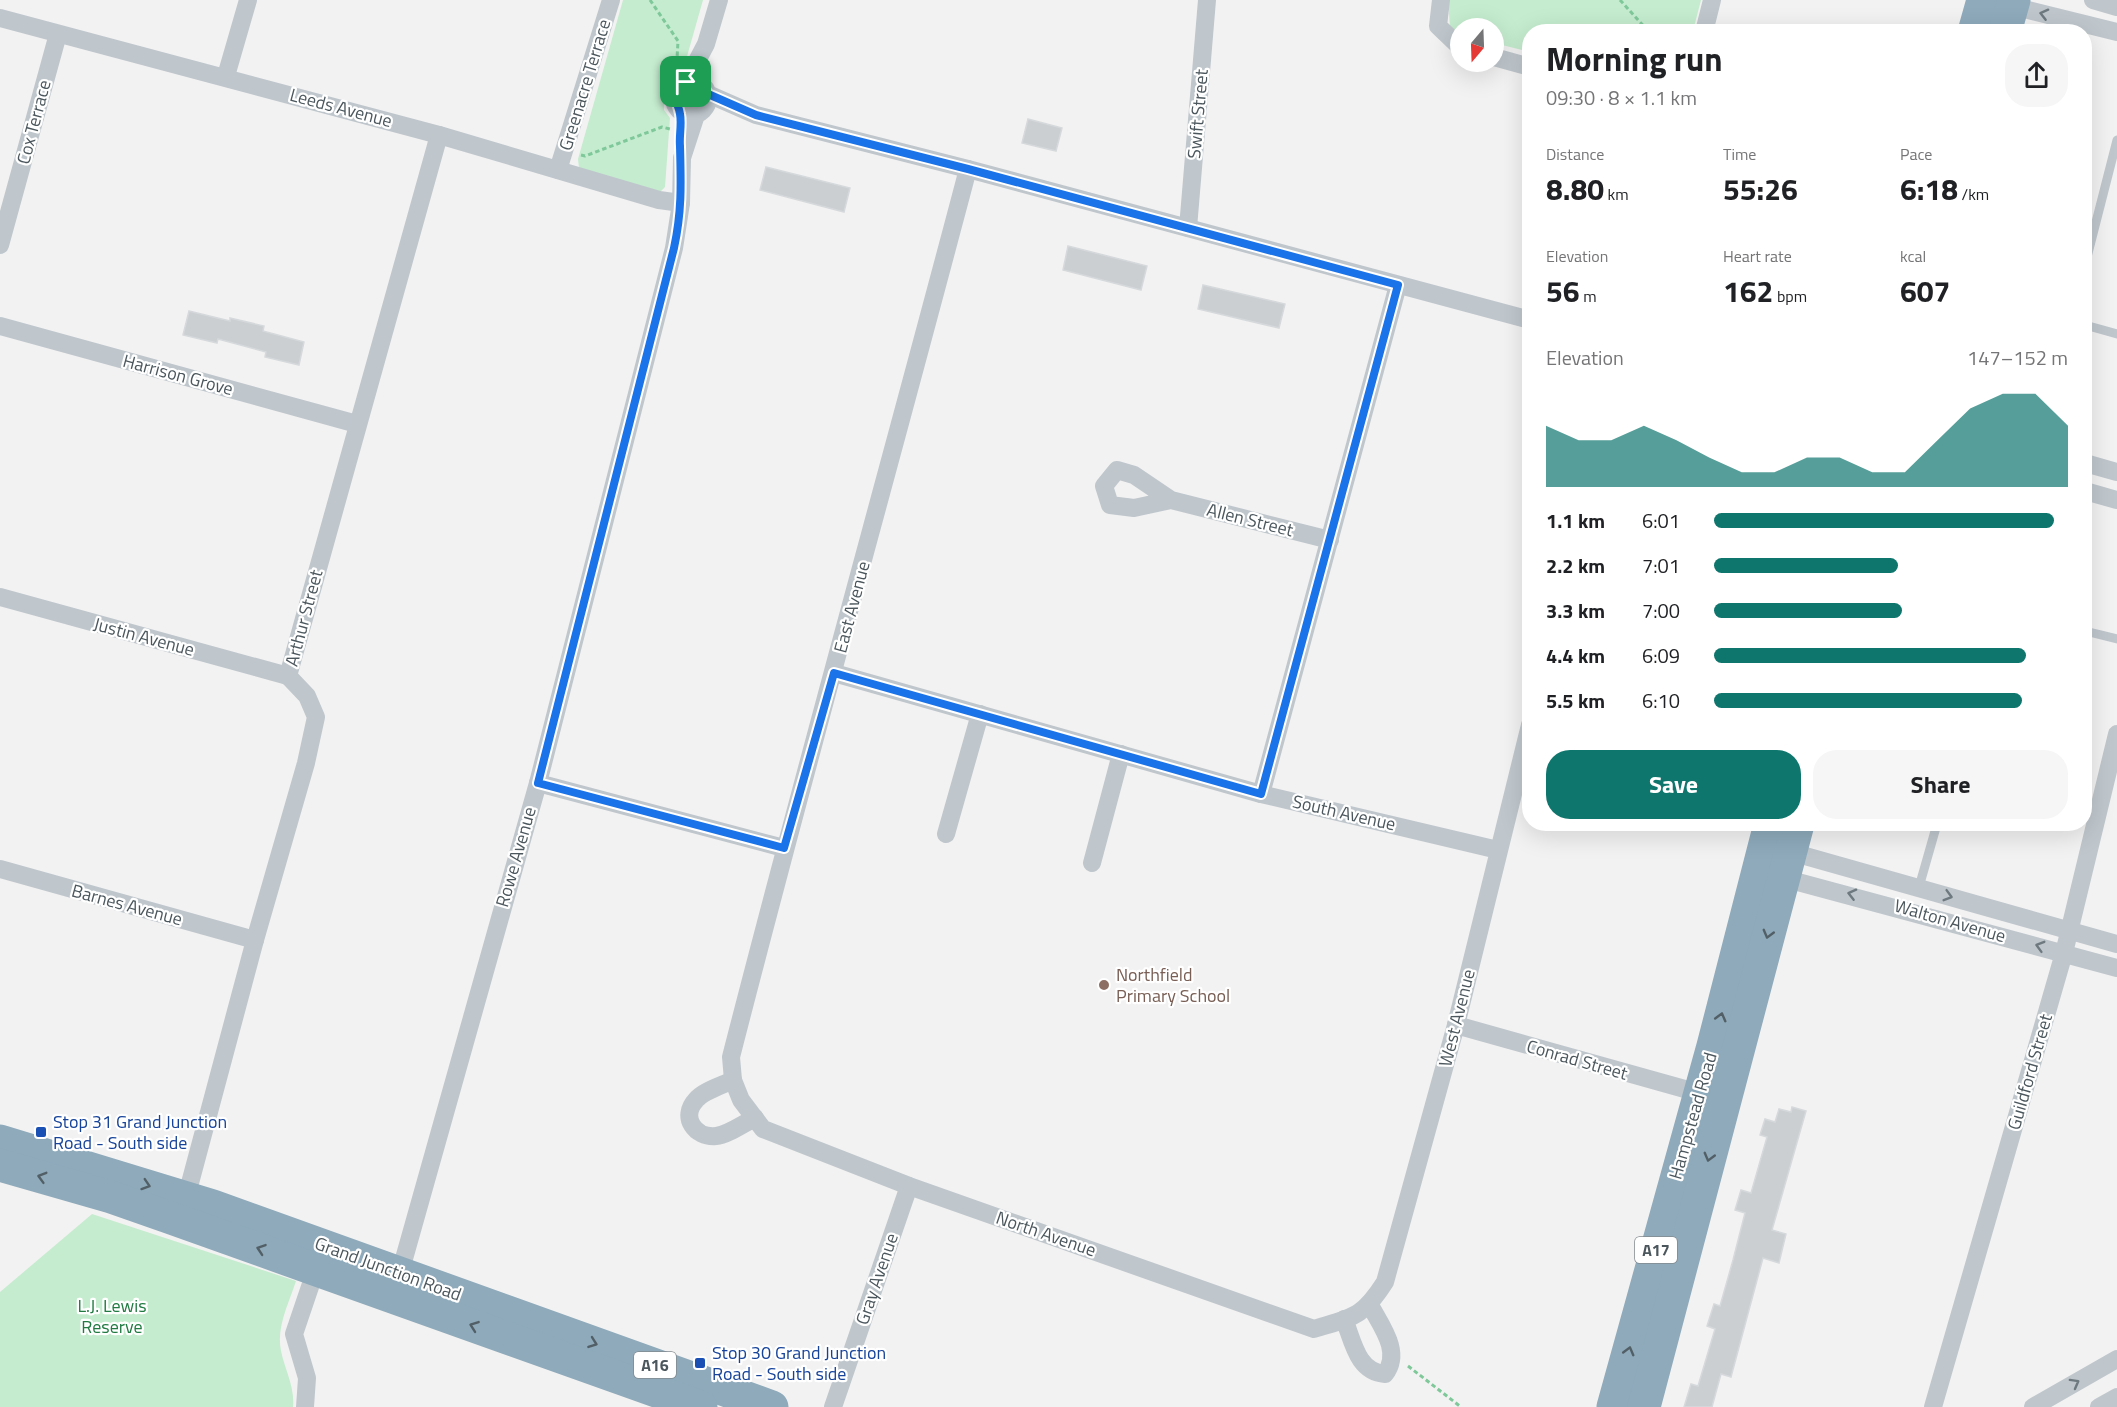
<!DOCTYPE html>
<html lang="en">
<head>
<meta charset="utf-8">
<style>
	:root { --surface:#fff; --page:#f6f6f6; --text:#202124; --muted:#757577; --accent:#0f766e }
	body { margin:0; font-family:"Titillium Web",sans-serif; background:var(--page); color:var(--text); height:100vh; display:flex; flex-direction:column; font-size:22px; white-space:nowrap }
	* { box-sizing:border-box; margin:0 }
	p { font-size:20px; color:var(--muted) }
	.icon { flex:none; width:33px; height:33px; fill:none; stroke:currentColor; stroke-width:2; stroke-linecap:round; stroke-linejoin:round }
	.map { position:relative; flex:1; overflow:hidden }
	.details { position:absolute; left:1522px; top:24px; width:570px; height:807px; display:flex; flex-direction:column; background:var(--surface); border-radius:24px; box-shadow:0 6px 24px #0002 }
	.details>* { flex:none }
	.needle { width:39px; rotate:199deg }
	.tools { position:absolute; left:1450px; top:18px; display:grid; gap:12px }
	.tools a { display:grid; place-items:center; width:54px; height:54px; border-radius:50%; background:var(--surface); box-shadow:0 6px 24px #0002; font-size:30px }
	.pin { position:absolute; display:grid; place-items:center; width:51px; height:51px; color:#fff; margin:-26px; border-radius:12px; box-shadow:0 3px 9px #0006 }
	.round { display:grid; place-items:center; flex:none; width:63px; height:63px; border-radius:24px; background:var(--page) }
	.headline { display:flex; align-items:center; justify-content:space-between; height:102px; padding:0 24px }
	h1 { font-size:33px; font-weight:700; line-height:45px }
	.stats { display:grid; grid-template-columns:repeat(3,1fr); gap:9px; height:102px; padding:6px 24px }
	.stats div { display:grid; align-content:center }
	.stats b { font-size:30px; font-weight:700 }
	.stats small { font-size:16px; font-weight:400 }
	.stats p { font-size:16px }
	.chart { height:168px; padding:12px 24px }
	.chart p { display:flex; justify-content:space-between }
	.chart svg { width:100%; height:108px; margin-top:6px; fill:var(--accent); opacity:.7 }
	.button { display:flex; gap:12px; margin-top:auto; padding:12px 24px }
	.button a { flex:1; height:69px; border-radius:24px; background:var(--accent); color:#fff; font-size:24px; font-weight:700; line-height:69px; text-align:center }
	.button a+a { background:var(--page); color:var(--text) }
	ul { padding:0 24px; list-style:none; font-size:20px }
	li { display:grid; grid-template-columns:96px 72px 1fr; align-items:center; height:45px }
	li i { height:15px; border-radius:8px; background:var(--accent) }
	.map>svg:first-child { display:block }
</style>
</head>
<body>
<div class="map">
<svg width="2117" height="1407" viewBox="0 0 2117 1407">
	<rect width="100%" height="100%" fill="#f3f2f2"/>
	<g fill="#c5eccf">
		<path d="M623,0H703L682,74L667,90L664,99V110L670,118L665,187L659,193L579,168L578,159Z"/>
		<path d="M1448,0H1701L1693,31L1530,32V52L1494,43V28H1461V33L1450,27Z"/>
		<path d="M92,1214L296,1281C289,1303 276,1327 281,1351C285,1370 295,1387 293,1407H0V1292Z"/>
	</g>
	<g fill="#cccfd2" stroke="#d6d9dc" stroke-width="1.5">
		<path d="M1028,119L1062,128L1056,151L1022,143Z"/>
		<path d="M766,167L850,188L844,212L760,190Z"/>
		<path d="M1068,246L1147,266L1141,290L1063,270Z"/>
		<path d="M1203,285L1285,304L1279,328L1198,309Z"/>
		<path d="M189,311L230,321V318L264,326L263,331L304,342L299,365L265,357L266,352L218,339L217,343L183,335Z"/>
		<path d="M1792,1107L1806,1111L1772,1230L1786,1234L1779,1263L1763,1258L1731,1377L1721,1374L1712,1407H1684L1691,1384L1698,1386L1715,1329L1707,1326L1714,1304L1720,1306L1733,1260L1745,1213L1735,1210L1741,1190L1751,1193L1767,1137L1760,1135L1765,1119L1775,1122L1779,1109L1791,1112Z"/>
	</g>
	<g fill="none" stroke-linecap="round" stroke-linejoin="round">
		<g stroke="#7fc89a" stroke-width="3" stroke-dasharray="4.5 3" stroke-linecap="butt">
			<path d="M650,0L678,41L677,59"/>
			<path d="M1620,0L1649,32"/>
			<path d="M581,155L585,156L662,127L670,129"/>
			<path d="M1408,1366L1461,1407"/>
		</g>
		<g stroke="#bfc7cd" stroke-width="9">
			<path d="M2085,265L2117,140"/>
			<path d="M2085,325L2117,334"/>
			<path d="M2085,631L2117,639"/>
			<path d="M1919,887L1937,824"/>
		</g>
		<g stroke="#bfc7cd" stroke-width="18">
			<path d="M1441,0L1438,26L1461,48"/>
			<path d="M2093,0L2117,7"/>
			<path d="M2012,6L2117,32"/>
			<path d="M0,18L439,135L659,200L681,203"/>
			<path d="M1704,32L1712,0"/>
			<path d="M1494,57L1530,67"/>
			<path d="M226,76L248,0"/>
			<circle cx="691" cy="98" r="17"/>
			<path d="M686,82L706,44L719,0"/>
			<path d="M708,94L756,115L968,169L1530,320"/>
			<path d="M968,169C890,465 807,760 731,1057L733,1080L741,1100L763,1129L909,1186L1314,1329C1353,1317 1362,1318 1385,1282L1456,1025L1530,725"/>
			<path d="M558,170L611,0"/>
			<path d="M1188,228L1207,0"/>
			<path d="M0,245L58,34"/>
			<path d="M0,326L357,424"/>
			<path d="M2085,463L2117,472"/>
			<path d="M2085,491L2117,500"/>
			<path d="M1171,500L1134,508L1110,505L1104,486L1117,470L1134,475L1171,500L1330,540"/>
			<path d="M0,597L288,676"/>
			<path d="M834,673L1261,794L1498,850"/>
			<path d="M538,783L784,848"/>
			<path d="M1261,794L1398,285"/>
			<path d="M946,834L980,714"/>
			<path d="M1791,852L2117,944"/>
			<path d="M1092,863L1121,754"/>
			<path d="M0,869L255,940"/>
			<path d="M1783,878L2117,968"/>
			<path d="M1456,1025L1699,1093"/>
			<path d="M733,1080C723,1085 703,1091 696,1100C680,1117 695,1138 716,1136C728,1135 744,1123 755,1118"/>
			<path d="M186,1198L255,940L306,763L316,717L307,696L288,676L439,135"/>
			<path d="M400,1273L538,783L674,248L681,203L682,158L696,115"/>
			<path d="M1344,1319C1353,1341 1357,1372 1385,1374C1402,1352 1381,1326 1370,1305"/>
			<path d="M305,1407L307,1378L294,1334L316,1269"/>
			<path d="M833,1407L909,1186"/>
			<path d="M1933,1407L2064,953L2117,734"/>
			<path d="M2033,1407L2117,1359"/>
			<path d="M2099,1407L2117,1397"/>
		</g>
		<g stroke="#8eaabb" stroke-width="33">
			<path d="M1974,32L1983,0"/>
			<path d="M2005,32L2014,0"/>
			<path d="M0,1141L213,1206L772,1407"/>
			<path d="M0,1165L111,1197L171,1218L701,1407"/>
			<path d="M1613,1407L1713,1046L1770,824"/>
			<path d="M1644,1407L1798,824"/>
		</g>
	</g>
	<defs><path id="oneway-chevron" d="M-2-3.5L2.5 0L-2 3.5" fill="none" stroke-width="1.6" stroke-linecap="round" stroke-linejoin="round" transform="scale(1.5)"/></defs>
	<g stroke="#6e797f">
		<use href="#oneway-chevron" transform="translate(2044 14) rotate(-166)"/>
		<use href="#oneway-chevron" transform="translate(1852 894) rotate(-166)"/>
		<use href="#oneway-chevron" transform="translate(1948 896) rotate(16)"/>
		<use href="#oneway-chevron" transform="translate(2040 946) rotate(-164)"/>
		<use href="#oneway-chevron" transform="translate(2075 1383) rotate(-29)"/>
	</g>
	<g stroke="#525f66">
		<use href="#oneway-chevron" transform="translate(1768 934) rotate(105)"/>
		<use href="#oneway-chevron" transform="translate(1721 1017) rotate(-75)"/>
		<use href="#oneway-chevron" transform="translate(1709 1157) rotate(105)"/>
		<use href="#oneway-chevron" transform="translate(42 1177) rotate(-164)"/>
		<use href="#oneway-chevron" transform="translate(146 1185) rotate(18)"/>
		<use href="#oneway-chevron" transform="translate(261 1249) rotate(-161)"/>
		<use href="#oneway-chevron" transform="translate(474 1326) rotate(-160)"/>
		<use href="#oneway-chevron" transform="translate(593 1343) rotate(20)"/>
		<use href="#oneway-chevron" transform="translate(1629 1351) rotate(-75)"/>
	</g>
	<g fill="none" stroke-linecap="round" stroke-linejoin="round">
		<defs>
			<path id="route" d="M696,81L704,87L708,94L756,115L968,169L1398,285L1261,794L834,673L784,848L538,783L674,248C682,211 681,184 680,146C679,136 682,124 680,114C678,101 670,97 681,85Z"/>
		</defs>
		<use href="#route" stroke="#fff" stroke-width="12"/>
		<use href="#route" stroke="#1a73e8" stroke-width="8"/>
	</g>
	<circle fill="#8d6e63" stroke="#fff" stroke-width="2" cx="1104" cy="985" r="6"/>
	<g fill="#1a4fb4" stroke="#fff" stroke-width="2">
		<rect x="35" y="1126" width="12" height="12" rx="3"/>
		<rect x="694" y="1357" width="12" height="12" rx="3"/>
	</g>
	<g text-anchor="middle" stroke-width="4.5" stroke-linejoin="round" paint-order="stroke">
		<g fill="#fff" stroke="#81898e" stroke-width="1.5">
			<rect x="1635" y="1237" width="42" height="26" rx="4.5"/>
			<rect x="634" y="1352" width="42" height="26" rx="4.5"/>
		</g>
		<g font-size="16" font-weight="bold" fill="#4b575d">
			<text x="1656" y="1256">A17</text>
			<text x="655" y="1371">A16</text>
		</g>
		<g font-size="18" fill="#4b575d" stroke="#fff">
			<text transform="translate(585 85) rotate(-73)" y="6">Greenacre Terrace</text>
			<text transform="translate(341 108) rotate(15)" y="6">Leeds Avenue</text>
			<text transform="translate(1198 114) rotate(-85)" y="6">Swift Street</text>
			<text transform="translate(34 122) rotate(-75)" y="6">Cox Terrace</text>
			<text transform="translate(178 375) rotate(15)" y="6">Harrison Grove</text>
			<text transform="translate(1250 520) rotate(14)" y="6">Allen Street</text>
			<text transform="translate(852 607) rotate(-75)" y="6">East Avenue</text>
			<text transform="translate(304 618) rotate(-75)" y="6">Arthur Street</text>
			<text transform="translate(144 637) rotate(15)" y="6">Justin Avenue</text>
			<text transform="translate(1344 813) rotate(13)" y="6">South Avenue</text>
			<text transform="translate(516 857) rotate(-74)" y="6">Rowe Avenue</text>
			<text transform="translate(127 905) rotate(15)" y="6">Barnes Avenue</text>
			<text transform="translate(1950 921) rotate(16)" y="6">Walton Avenue</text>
			<text transform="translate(1457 1018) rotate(-76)" y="6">West Avenue</text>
			<text transform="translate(1577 1060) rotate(16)" y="6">Conrad Street</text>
			<text transform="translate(2030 1072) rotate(-74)" y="6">Guildford Street</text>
			<text transform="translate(1693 1116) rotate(-74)" y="6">Hampstead Road</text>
			<text transform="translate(1046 1234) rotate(19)" y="6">North Avenue</text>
			<text transform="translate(388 1269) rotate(20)" y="6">Grand Junction Road</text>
			<text transform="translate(877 1279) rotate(-71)" y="6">Gray Avenue</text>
		</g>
		<g font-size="18" fill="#785e54" stroke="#fff" text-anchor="start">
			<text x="1116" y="981">Northfield<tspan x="1116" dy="21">Primary School</tspan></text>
		</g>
		<g font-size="18" fill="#164399" stroke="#fff" text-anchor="start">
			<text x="53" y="1128">Stop 31 Grand Junction<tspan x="53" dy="21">Road - South side</tspan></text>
			<text x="712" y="1359">Stop 30 Grand Junction<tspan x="712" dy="21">Road - South side</tspan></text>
		</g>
		<g font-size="18" fill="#207a41" stroke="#fff">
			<text x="112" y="1312">L.J. Lewis<tspan x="112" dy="21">Reserve</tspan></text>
		</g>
	</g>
</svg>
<div class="tools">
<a><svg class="needle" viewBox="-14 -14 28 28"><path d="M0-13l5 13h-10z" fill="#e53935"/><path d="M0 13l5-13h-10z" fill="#757577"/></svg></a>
</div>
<div class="pin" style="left:686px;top:82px;background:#1e9e55"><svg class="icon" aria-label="arrive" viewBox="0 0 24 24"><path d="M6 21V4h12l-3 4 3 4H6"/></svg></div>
<section class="details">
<div class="headline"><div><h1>Morning run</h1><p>09:30 · 8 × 1.1 km</p></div><a class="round"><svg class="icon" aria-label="share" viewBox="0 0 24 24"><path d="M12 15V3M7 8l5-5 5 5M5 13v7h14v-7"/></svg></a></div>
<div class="stats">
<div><p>Distance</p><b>8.80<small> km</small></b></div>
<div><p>Time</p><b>55:26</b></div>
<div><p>Pace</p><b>6:18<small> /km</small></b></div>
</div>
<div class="stats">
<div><p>Elevation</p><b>56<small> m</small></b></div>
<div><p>Heart rate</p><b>162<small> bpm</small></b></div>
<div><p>kcal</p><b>607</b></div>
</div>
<div class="chart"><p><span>Elevation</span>147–152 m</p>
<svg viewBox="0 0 160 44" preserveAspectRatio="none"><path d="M0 44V19L10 25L20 25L30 19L40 25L50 32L60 38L70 38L80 32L90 32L100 38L110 38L120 25L130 12L140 6L150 6L160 19V44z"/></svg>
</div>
<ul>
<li><b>1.1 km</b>6:01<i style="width:96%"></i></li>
<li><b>2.2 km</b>7:01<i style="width:52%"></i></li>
<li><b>3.3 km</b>7:00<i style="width:53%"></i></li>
<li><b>4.4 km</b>6:09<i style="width:88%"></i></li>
<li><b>5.5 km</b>6:10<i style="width:87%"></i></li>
</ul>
<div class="button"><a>Save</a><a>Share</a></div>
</section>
</div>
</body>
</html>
